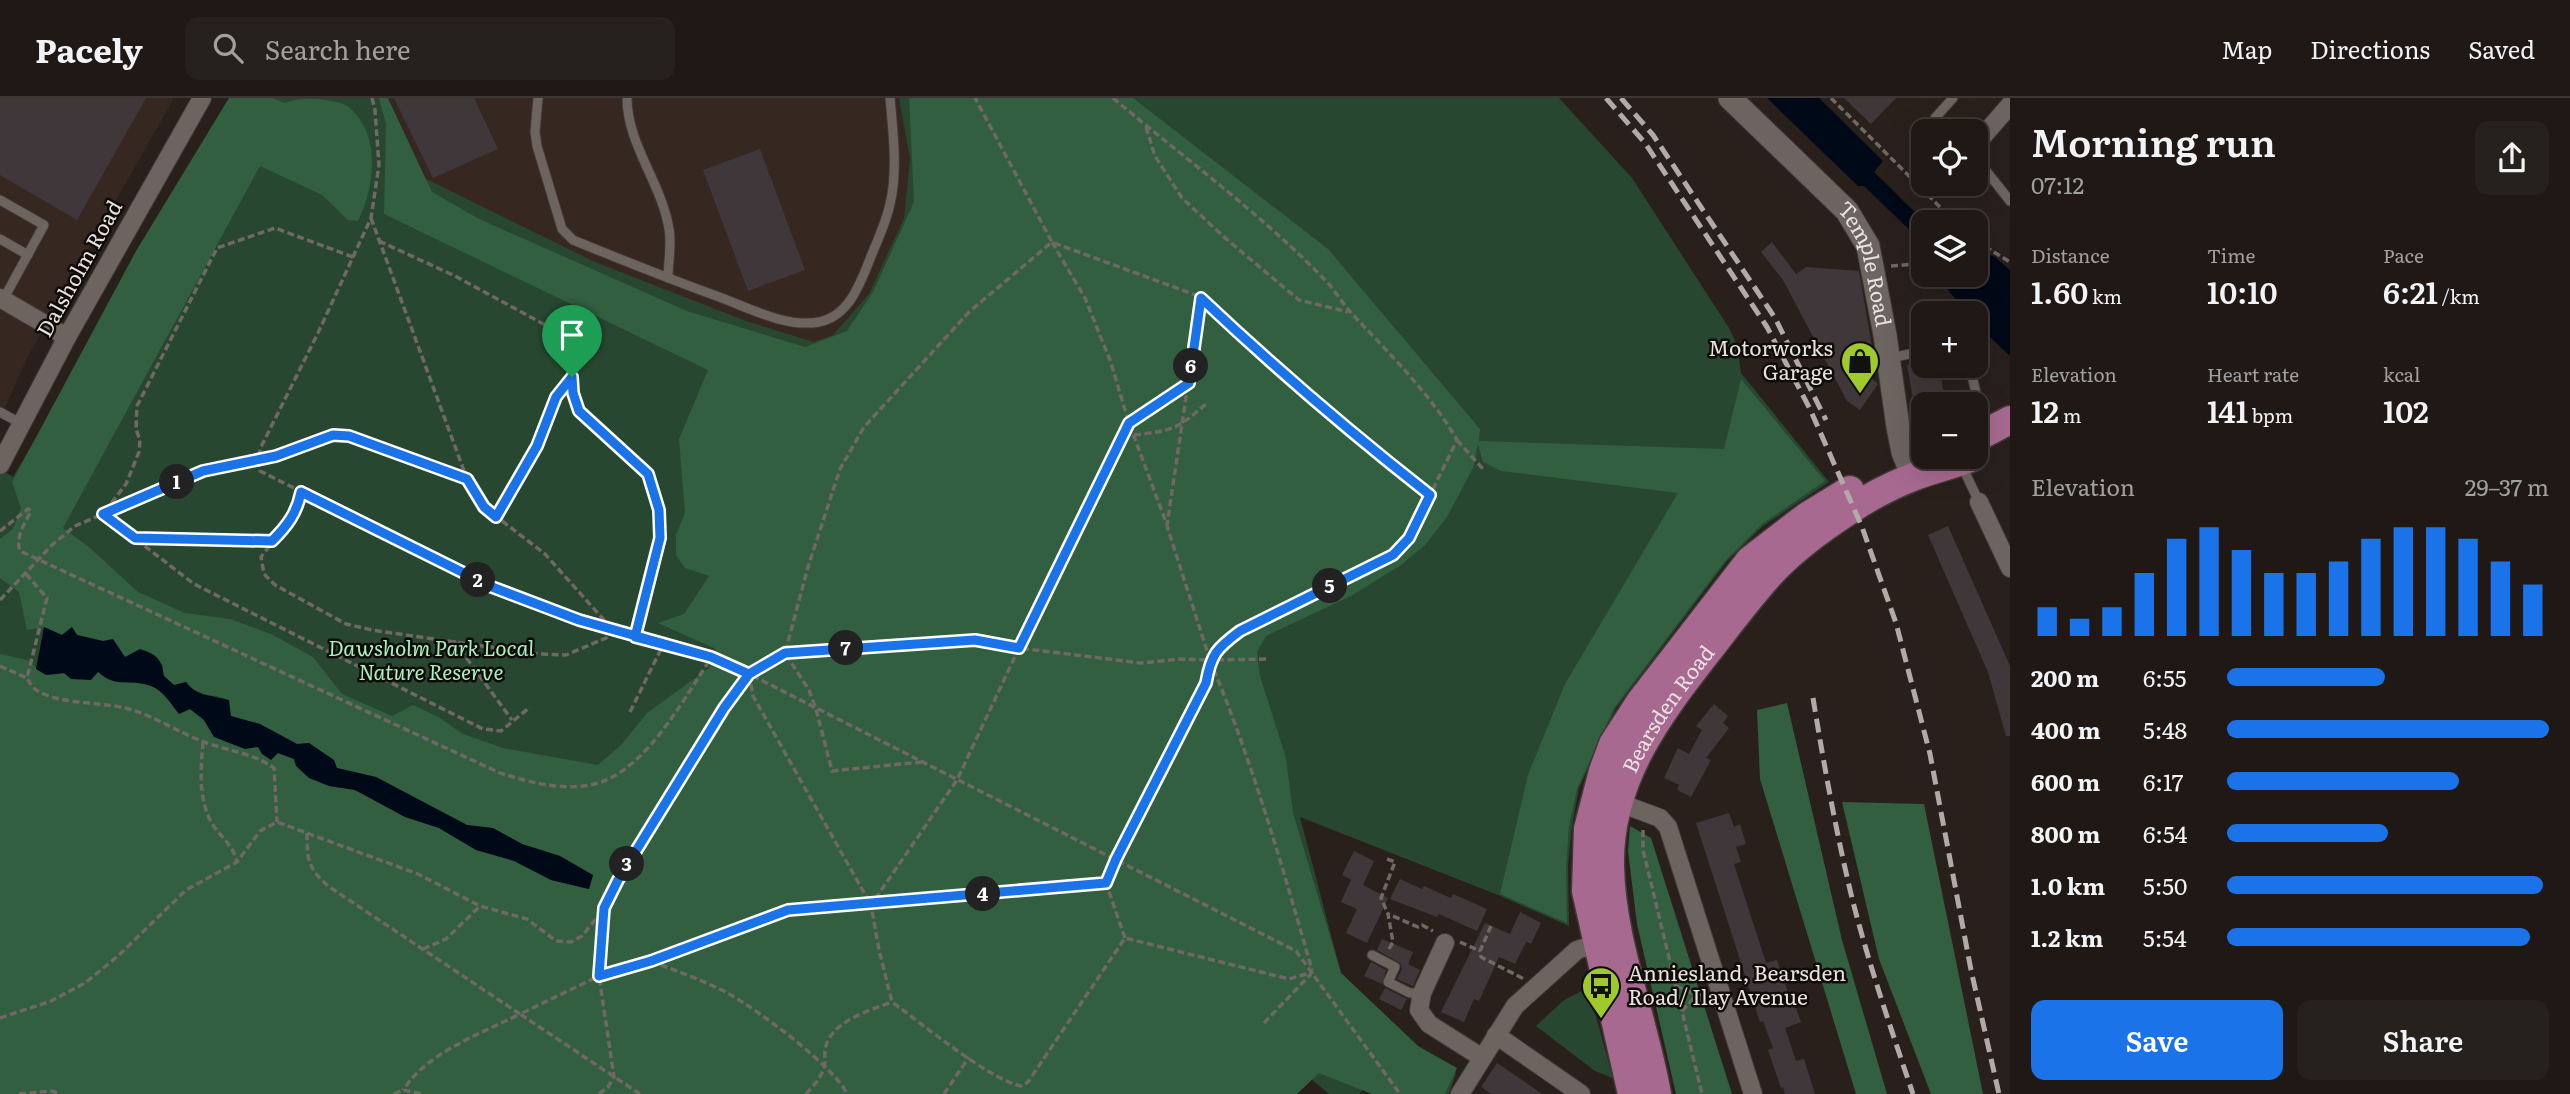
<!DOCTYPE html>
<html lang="en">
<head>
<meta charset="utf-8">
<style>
	:root { --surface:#1f1815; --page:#27211e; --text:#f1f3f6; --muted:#a1a0a0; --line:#3c3734; --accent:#1a73e8 }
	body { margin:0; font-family:Literata,serif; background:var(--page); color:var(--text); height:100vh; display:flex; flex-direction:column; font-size:26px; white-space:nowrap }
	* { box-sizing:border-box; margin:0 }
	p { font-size:23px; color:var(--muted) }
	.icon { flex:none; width:38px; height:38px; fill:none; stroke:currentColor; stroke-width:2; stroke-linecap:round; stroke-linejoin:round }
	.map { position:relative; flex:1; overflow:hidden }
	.side { display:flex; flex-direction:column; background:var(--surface); width:560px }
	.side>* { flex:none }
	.buttons { position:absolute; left:1911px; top:21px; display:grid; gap:14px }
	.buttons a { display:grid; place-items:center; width:77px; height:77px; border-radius:14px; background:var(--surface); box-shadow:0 7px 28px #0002,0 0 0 2px var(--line); font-size:35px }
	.pin { position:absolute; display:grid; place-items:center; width:60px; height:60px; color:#fff; margin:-72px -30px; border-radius:50% 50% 50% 0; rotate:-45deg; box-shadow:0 0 7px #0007 }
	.pin .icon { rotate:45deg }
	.km { position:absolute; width:35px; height:35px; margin:-18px; border-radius:50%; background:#222; color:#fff; font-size:19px; line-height:35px; text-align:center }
	.round { display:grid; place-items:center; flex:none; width:74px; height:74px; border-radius:14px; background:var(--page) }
	.overview { display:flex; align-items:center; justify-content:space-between; height:119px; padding:0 21px }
	h1 { font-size:38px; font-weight:600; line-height:52px }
	.stats { display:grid; grid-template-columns:repeat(3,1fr); gap:10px; height:119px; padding:7px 21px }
	.stats div { display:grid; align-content:center }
	.stats b { font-size:30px; font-weight:600 }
	.stats small { font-size:19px; font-weight:400 }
	.stats p { font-size:19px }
	.chart { height:196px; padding:14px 21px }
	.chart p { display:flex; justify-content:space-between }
	.chart svg { width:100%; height:126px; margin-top:7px; stroke:var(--accent); stroke-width:6 }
	.cta { display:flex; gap:14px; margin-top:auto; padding:14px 21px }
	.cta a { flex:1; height:80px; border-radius:14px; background:var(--accent); color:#fff; font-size:28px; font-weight:600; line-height:80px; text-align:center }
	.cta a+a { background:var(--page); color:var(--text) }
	ul { padding:0 21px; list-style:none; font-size:23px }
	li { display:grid; grid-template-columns:112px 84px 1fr; align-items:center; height:52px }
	li i { height:18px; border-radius:9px; background:var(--accent) }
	header { display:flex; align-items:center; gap:42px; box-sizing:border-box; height:98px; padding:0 35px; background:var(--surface); border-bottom:2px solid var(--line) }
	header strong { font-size:33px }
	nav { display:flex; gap:38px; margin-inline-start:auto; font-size:24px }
	.search { width:490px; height:63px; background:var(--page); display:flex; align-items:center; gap:18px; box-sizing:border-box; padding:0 24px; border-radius:14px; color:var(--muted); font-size:26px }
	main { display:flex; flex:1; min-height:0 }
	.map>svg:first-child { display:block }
</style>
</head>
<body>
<header>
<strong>Pacely</strong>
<div class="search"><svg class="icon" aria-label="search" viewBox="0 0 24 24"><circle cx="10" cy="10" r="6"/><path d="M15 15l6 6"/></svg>Search here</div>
<nav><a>Map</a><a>Directions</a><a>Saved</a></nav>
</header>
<main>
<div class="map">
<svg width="2010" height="996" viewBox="0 0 2010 996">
	<rect width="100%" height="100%" fill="#29201c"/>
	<g fill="#362721">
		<path d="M0,0H174L28,258L0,321Z"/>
		<path d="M388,0H909L914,104L873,194L847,233L805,249L687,214L432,93Z"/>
	</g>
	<g fill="#284731">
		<path d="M234,0H382L396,66L595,164L746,223L814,244L833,237L869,196L904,120L910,61L899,0H1559L1632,80L1729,230L1737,247L1741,275L1829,384L1763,428L1727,463L1616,610L1579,690L1572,728L1568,767L1569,828L1498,797L1300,719L1341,875L1418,948L1456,975L1449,996H1397L1380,973L1359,996H1329L1303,974L1288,996H0V371L13,379Z"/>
		<path d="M1588,890L1613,980L1595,973L1536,928L1564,902Z"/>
	</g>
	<g fill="#315f40">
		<path d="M229,0H273L284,5C298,0 312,0 327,2C333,4 342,4 347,8C382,34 375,89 358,123L348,122L322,97L260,68L63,430L89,449L138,494L185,515L230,521L271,536L313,559L342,596L392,618L413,607L440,620L463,636L503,650L598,667L622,646L647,615L709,570L716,551L658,525L684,516L709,478L685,470L676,457V437L685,415L679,341L708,272L384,116L386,26L379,0H388L432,94L479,121L687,213L805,249L847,233L873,194L914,104L909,0H1133L1328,151L1480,331L1479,343L1724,351L1741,281L1825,383L1762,426L1725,463L1614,610L1577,691L1569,728L1566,770L1567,825L1500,796L1528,677L1565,586L1678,395L1501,373L1483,364L1478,346L1473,370L1447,419L1425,447L1401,467L1351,498L1266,538L1257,554L1260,578L1286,660L1293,715L1341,875L1418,948L1457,970L1445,996H1372L1319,975L1297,996H0V556L27,562L46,577L98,573C117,591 129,580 151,588C163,592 171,606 179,616L190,611L204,622L214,639L259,649L294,661L329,688L355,692L405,719L439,730L476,752L514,762L551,782L588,791L593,778L560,758L522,746L493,730L467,727L376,679L337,670L309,645L297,646L260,626L231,618L228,609L217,598C203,598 194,595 186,584L174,587L163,578V566L125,559L103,543L77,537L72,529L62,537L44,529L27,532L19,494L0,480V441L13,431L21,410L12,384L136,153Z"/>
		<path d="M1787,605L1842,842L1887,996H1856L1760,681L1757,612Z"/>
		<path d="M1842,704L1924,706L1983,996H1931L1879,861Z"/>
		<path d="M1630,728L1651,740L1732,996H1676L1637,826L1628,753Z"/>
	</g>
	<g fill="#000917">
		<path d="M1767,0H1819L1883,63L1874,74L1925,124L1923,145L1864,88H1858Z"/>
		<path d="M1976,150L1995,159L2010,172V258L1976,226V215H1967L1943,186L1941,177H1976Z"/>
		<path d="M44,529L62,537L72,529L77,537L103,543L113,541L125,559L140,551C156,556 162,561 164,578L174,587L186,584C197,599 213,597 229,602L231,618L260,626L297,646L309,645L334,662L337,670L376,679L467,727L493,730L522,746L560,758L593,777L589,791L551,782L514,763L476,752L439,730L405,719L355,692L329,688L309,680L296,668L294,661L278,655L271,662L262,656L258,649L245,651L214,639L204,622L190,611L179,616C171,606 163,592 151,588C129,580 117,591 98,574L91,582L71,581L64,575L46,577L36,571Z"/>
	</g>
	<g fill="#40373b">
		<path d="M0,0H146L77,122L0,77Z"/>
		<path d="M394,0H474L498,51L433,80Z"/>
		<path d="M1844,0H1896L1871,26Z"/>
		<path d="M760,51L805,172L748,193L703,72Z"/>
		<path d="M1772,144L1796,176L1806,169L1859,173L1876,272L1870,279L1878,286L1860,312L1847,303L1783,182L1761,154Z"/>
		<path d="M1923,263V268H1933L1934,271L1939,270L1946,306H1914L1907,267Z"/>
		<path d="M1948,428L2010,568V638H2006L1988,574L1928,437Z"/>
		<path d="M1714,606L1728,618L1723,625L1729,630L1706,660L1711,662L1691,699L1677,692L1679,687L1664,680L1678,650L1689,656L1702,632L1696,628Z"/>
		<path d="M1729,715L1734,729L1740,726L1746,746L1736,749L1741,764L1734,766L1766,865L1777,862L1791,903L1793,902L1801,924L1785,930L1796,963L1804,961L1815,996H1785L1783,989L1781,990L1768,952L1773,950L1763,923L1760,924L1696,725Z"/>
		<path d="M1354,753L1374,763L1363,787L1388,800L1367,845L1346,835L1357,811L1341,804L1351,782L1354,783L1342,777Z"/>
		<path d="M1400,781L1422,791L1424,788L1451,800L1453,796L1487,811L1477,833L1439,816L1437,819L1390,801Z"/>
		<path d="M1520,814L1541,825L1531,846L1526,844L1515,866L1499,859L1479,903L1474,901L1464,924L1441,914L1485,825L1510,836Z"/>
		<path d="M1382,841L1413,854L1408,866L1420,872L1413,888L1397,881L1402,871L1400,865L1377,852Z"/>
		<path d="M1371,864L1386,872L1382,886L1364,878Z"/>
		<path d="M1385,890L1407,901L1401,912L1379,901Z"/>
		<path d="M1497,965L1525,984L1542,996H1491L1481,989Z"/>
	</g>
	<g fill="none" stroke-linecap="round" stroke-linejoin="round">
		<defs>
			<g id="service">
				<path d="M538,0L535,34L537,48L562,131L573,142C622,162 672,182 722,200C751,211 787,230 819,224C849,218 860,186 870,161C877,143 886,125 890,106C898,73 893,34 890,0"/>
				<path d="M627,0C627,46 662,86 669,131C672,146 668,165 668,180"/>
				<path d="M1935,20L1953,0"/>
				<path d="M1976,60L2010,103"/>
				<path d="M0,102L44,127L3,202"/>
				<path d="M0,141L28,157"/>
				<path d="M1891,260L1923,253"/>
				<path d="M1970,268L1977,300"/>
				<path d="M0,314L22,326"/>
				<path d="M1962,368L1979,404"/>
				<path d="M1372,857L1395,869L1388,884L1410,895H1422"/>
			</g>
			<g id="minor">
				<path d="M1976,46L2010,7"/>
				<path d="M0,200L67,239"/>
				<path d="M0,367L67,239L202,0"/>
				<path d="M1979,404L2010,470"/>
				<path d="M1617,704L1660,720L1668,729L1753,996"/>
				<path d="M1445,845L1422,895L1419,912L1429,926L1481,959"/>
				<path d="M1496,937L1581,996"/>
				<path d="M1460,996L1515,908L1577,852L1605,843"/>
			</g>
			<g id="tertiary">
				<path id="s1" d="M1730,0L1847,113L1868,148L1885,237L1898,329L1903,354L1913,379"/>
			</g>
			<g id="primary">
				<path d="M1976,340L2010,322"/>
				<path d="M1632,996L1586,793L1588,731L1603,673L1613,646L1640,604L1750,462L1806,419L1850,392"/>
				<path id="s2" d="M1657,996C1644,922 1611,842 1610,768C1608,682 1659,616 1709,552C1730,525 1750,498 1773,473C1794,451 1821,431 1847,414C1867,400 1890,388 1913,379C1933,371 1953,367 1973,359"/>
			</g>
		</defs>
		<use href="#service" stroke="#413a37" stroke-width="11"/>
		<use href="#minor" stroke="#413a37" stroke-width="20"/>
		<use href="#tertiary" stroke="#413a37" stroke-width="25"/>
		<use href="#primary" stroke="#413a37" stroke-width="31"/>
		<g stroke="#706864" stroke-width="3.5" stroke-dasharray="7 3.5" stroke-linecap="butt">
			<path d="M372,0L375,12L379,67L371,120L318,235L261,349L258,361L260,373L492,489L579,522L711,560L749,576L1296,853L1400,996"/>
			<path d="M1113,0C1184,60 1260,115 1324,181C1336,193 1343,207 1355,219C1390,256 1432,298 1457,342L1409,440L1393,457L1240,532L1226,543L1210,562L1268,561"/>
			<path d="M1831,0L1955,124"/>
			<path d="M1146,29L1155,58L1182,100L1224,139L1299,202L1348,214"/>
			<path d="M371,120L467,381"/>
			<path d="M379,143L455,178L549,229L567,245L571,262L573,295L579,313L648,376L659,412L660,440L635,539"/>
			<path d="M1976,143L2010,164"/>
			<path d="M1052,144L1085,200L1110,262L1129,325L1167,427L1201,199"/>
			<path d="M1054,145L1201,199L1250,246L1382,360L1430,397"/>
			<path d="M353,159L275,130L217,150L137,308L136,331L140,342L139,354L126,386L103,416L194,486L483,631L501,633L530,609"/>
			<path d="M1891,168L1916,166L1923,163"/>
			<path d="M1189,285L1129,325L1019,550L1141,565L1181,561L1210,562C1252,663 1282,767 1312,872"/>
			<path d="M1134,337C1175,332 1176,332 1207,305"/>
			<path d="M1457,342L1483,371"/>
			<path d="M301,394C296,421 277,437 261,459L264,476L275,487L346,526L372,532L538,556L566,557L606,540L613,532"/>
			<path d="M497,418L537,348L557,299L570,280"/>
			<path d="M0,433L28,411L31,413C25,425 15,439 20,453L500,675C532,685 569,695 601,684C648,668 685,599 711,560"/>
			<path d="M135,440L272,443"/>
			<path d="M26,476L47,500L27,580C31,587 33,591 41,595C66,606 98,604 125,610C154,617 177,634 204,644C228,653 253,655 274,670L277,724"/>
			<path d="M0,502L52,447L75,428L203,373L276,358L333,337L349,338L406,361L467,381L484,409L545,456L612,531"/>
			<path d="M454,543L512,622"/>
			<path d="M0,568L27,580"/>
			<path d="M749,576L753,598L871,807"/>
			<path d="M630,614L663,547"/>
			<path d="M203,644C201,670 198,697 210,722C219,739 232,744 237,764"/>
			<path d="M922,664L832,673L816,611L809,592L785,555L808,469L840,371L864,329L969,214L1052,144L975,0"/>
			<path d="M1643,732V752L1702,996"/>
			<path d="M307,735C307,762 308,770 328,788L520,916C480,936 428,954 403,992"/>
			<path d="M1387,761L1395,764L1381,800L1388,816"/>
			<path d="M1491,828L1480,853L1481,859L1524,881"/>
			<path d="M1125,840L1106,785L1206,585L1210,562L1167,428"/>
			<path d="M1460,844L1480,853"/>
			<path d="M423,851L446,841L480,808"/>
			<path d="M1389,851L1393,844L1388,816L1418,829L1422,827L1433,833"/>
			<path d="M651,863C678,874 706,883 731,897C760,914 834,968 847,996"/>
			<path d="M1676,888L1697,897L1704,895"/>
			<path d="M1682,913L1697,897"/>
			<path d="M0,920L51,903L85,885L118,858L186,792L237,764L260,733L277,724L418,776L480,808L527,821L556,843L571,844L582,838L603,812"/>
			<path d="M1264,925L1311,876"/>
			<path d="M19,996L52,993L60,996"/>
			<path d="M394,996L403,992L424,996"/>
			<path d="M599,996L608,989L614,979L599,878L604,810L618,782L724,610L749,576L785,555L975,542L1019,550L957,682L871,807L879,852L892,904C921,925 990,982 1021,988L1028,984L1125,840L1289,881L1313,874"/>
			<path d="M640,996L520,916L599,878L651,863L788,812L1106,785"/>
			<path d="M806,996C815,986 823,978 825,964C825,959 824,953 826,948C832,923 871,912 892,904"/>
			<path d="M944,996L969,959"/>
		</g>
		<use href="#service" stroke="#6e645f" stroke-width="9"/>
		<use href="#minor" stroke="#6e645f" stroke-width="18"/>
		<use href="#tertiary" stroke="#6e645f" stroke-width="23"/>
		<use href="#primary" stroke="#a86990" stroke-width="28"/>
		<g stroke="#b1aaa7" stroke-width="5" stroke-dasharray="14 7" stroke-linecap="butt">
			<path d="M1606,0L1645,45L1767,229L1810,311L1862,429L1896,525L1930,656L1971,872L1999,996"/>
			<path d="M1621,0L1653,37L1775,220L1826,322"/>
			<path d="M1813,600C1824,667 1836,734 1852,800C1869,867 1891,931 1913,996"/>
		</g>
	</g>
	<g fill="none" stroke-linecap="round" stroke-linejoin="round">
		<defs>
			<path id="route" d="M572,279L556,299L537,348L496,419L484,409L467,381L349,338L333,337L276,358L203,373L103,416L135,440L272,443C287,428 297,415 301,394L492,489L579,522L711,559L749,576L724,610L618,782L604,810L599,878L651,863L788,812L1106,785L1116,761L1206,585C1211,556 1217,550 1240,533L1393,457L1409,440L1430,397C1351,335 1274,269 1201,200L1189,285L1129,325L1019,550L975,542L785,555L749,576L711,559L635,539L660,440L659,412L648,376L579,313L573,295L572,279"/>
		</defs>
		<use href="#route" stroke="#fff" stroke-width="14"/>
		<use href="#route" stroke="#1a73e8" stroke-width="9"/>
	</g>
	<defs>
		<symbol id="shop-pin" viewBox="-11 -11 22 30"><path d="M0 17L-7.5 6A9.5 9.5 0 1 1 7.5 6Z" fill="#a0c92c" stroke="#0f0b09"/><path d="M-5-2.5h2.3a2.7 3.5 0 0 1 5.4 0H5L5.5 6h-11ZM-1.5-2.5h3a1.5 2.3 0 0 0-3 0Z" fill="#111"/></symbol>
		<symbol id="bus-pin" viewBox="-11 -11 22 30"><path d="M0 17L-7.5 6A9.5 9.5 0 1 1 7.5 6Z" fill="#a0c92c" stroke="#0f0b09"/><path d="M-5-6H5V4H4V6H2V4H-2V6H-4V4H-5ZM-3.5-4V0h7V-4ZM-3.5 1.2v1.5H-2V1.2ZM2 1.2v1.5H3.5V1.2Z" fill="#111"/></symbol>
	</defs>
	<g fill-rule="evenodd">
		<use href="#shop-pin" x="1838" y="241" width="44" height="60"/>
		<use href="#bus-pin" x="1579" y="866" width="44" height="60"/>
	</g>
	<g text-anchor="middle" stroke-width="5" stroke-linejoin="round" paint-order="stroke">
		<g font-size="21" fill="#e9e3e0" stroke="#0f0b09">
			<text dy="7" stroke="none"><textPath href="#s1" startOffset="220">Temple Road</textPath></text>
			<text transform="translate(80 171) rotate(-61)" y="7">Dalsholm Road</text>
			<text dy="7" stroke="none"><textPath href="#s2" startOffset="404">Bearsden Road</textPath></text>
		</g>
		<g font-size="21" fill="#e9e3e0" stroke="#0f0b09" text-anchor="end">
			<text x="1833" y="258">Motorworks<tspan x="1833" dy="24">Garage</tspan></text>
			<text x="1628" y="883" text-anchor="start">Anniesland, Bearsden<tspan x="1628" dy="24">Road/ Ilay Avenue</tspan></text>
		</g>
		<g font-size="21" font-style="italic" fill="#a9f2bd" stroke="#0f0b09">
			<text x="431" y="558">Dawsholm Park Local<tspan x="431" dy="24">Nature Reserve</tspan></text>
		</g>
	</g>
</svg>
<div class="buttons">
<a><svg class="icon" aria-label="locate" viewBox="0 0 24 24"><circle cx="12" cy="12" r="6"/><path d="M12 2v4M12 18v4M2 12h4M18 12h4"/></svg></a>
<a><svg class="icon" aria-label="layers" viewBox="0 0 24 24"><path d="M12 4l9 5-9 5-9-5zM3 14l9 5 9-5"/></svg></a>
<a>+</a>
<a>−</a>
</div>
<div class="pin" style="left:572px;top:279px;background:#1e9e55"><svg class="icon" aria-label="arrive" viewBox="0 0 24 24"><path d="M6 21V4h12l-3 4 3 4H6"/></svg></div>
<b class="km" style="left:177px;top:384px">1</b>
<b class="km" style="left:478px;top:482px">2</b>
<b class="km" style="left:627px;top:766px">3</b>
<b class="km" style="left:983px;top:796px">4</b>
<b class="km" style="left:1330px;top:488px">5</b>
<b class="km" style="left:1191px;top:268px">6</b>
<b class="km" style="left:846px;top:550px">7</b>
</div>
<section class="side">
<div class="overview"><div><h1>Morning run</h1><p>07:12</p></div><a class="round"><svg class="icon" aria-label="share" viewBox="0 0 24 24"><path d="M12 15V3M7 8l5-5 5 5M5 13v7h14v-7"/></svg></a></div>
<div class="stats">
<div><p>Distance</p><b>1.60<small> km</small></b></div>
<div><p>Time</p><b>10:10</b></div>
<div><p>Pace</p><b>6:21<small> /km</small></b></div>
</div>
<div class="stats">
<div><p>Elevation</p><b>12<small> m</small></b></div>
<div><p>Heart rate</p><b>141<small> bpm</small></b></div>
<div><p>kcal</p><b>102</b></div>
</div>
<div class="chart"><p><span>Elevation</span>29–37 m</p>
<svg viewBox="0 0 160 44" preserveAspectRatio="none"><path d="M5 44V34M15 44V38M25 44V34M35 44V22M45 44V10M55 44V6M65 44V14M75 44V22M85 44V22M95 44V18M105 44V10M115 44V6M125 44V6M135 44V10M145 44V18M155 44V26"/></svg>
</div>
<ul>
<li><b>200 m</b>6:55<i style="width:49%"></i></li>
<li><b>400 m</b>5:48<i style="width:100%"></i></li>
<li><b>600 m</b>6:17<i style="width:72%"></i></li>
<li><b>800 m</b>6:54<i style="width:50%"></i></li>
<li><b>1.0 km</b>5:50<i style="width:98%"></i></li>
<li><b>1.2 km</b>5:54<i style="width:94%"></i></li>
</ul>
<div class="cta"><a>Save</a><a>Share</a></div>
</section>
</main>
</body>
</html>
